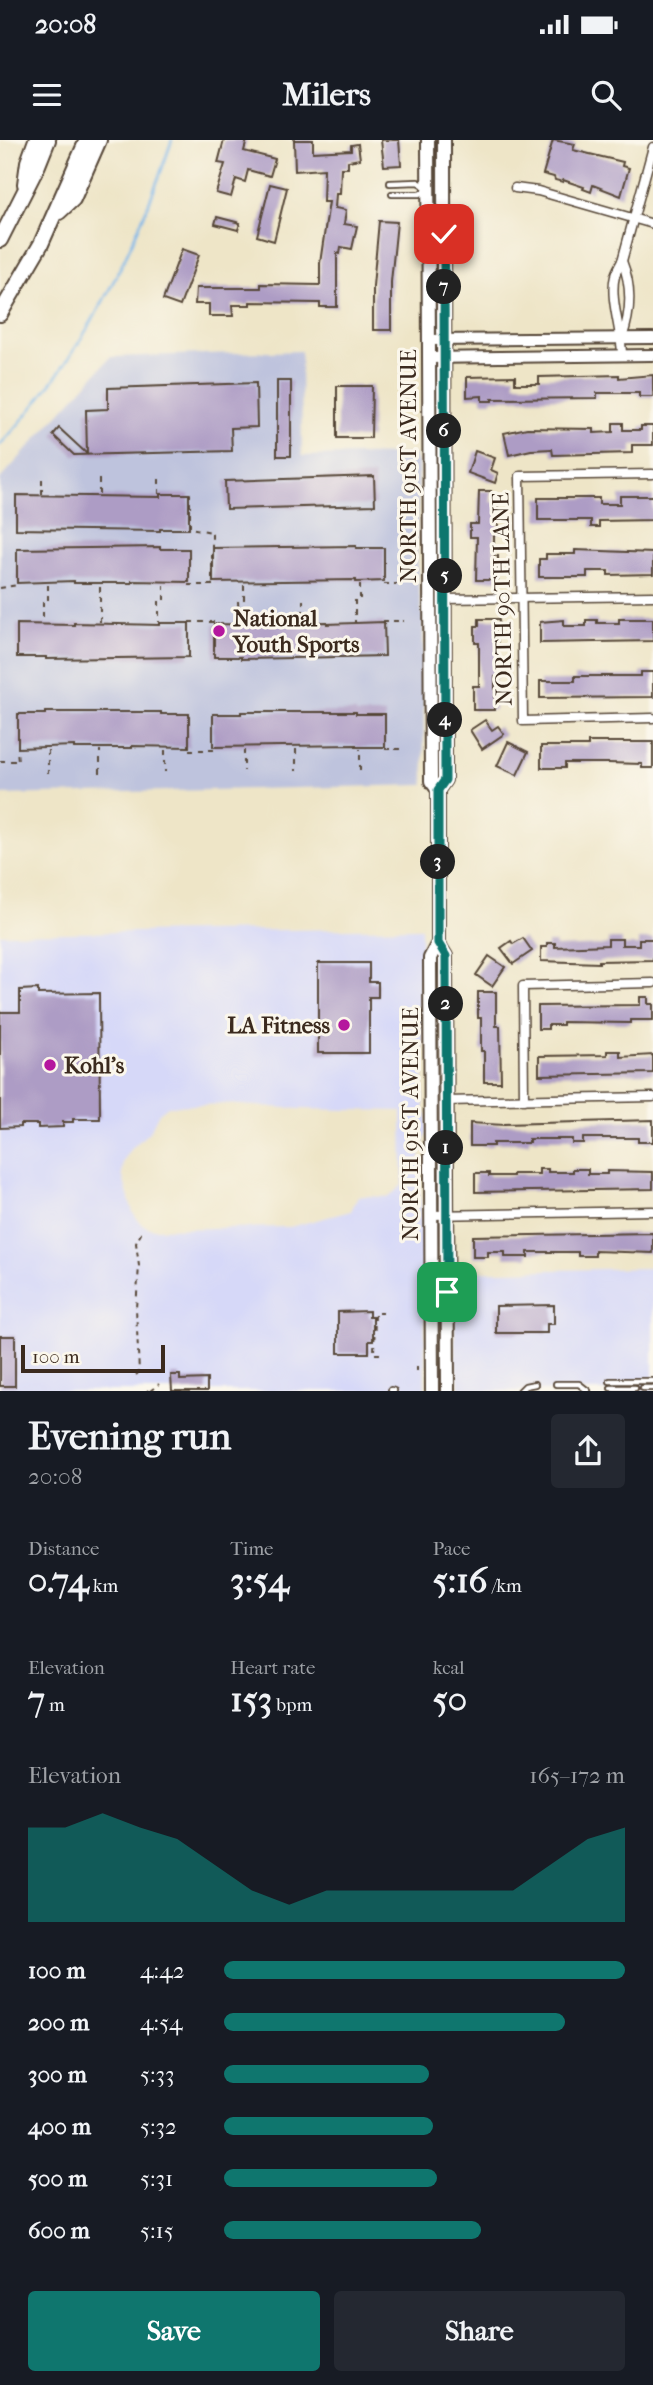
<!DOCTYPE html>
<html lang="en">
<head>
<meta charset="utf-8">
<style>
	:root { --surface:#171b24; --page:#242831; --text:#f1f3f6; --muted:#9ea1a6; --accent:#0f766e }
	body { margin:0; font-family:"IM FELL French Canon",serif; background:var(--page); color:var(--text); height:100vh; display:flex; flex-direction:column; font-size:26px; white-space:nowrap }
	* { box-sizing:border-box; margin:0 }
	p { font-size:23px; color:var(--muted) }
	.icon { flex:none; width:38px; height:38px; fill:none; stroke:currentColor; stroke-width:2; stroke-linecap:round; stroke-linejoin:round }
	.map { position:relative; height:1251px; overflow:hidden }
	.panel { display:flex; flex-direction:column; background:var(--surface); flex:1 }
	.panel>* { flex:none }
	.scale { position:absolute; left:21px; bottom:18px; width:144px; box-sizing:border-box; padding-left:7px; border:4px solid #3b2a1e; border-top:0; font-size:19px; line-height:24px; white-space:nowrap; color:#3b2a1e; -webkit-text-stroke:5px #fbf7ec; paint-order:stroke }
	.pin { position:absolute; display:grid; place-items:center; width:60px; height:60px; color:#fff; margin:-30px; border-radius:14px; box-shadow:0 4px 10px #0006 }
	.km { position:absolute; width:35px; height:35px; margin:-18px; border-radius:50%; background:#222; color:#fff; font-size:19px; line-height:35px; text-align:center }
	.round { display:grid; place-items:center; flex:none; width:74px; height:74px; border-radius:7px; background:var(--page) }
	.head { display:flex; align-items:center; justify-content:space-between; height:119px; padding:0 28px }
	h1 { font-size:38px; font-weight:700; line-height:52px }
	.figures { display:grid; grid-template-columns:repeat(3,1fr); gap:10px; height:119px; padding:7px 28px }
	.figures div { display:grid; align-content:center }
	.figures b { font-size:35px; font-weight:700 }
	.figures small { font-size:19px; font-weight:400 }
	.figures p { font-size:19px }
	.chart { height:196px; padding:14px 28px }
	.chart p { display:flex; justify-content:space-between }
	.chart svg { width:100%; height:126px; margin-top:7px; fill:var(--accent); opacity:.7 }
	.cta { display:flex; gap:14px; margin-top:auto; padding:14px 28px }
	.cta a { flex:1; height:80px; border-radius:7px; background:var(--accent); color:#fff; font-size:28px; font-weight:700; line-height:80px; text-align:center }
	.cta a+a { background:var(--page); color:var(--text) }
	ul { padding:0 28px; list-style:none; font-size:23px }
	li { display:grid; grid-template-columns:112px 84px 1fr; align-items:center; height:52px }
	li i { height:18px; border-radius:9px; background:var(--accent) }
	.status { display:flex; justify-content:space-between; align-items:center; height:49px; padding:0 35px; background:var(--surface); direction:ltr }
	.status svg { height:19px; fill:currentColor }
	header { display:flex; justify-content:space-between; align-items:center; height:91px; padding:0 28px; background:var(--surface); font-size:32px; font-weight:700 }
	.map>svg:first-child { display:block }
</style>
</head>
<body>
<div class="status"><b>20:08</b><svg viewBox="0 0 49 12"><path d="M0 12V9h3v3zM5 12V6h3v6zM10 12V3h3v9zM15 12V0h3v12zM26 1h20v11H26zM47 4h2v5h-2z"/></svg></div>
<header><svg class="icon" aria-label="menu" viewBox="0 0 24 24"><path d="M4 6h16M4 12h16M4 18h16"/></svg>Milers<svg class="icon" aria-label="search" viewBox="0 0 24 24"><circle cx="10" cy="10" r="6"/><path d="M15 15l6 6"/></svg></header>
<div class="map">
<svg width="653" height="1251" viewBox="0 0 653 1251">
	<rect width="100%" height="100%" fill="#fbf7ec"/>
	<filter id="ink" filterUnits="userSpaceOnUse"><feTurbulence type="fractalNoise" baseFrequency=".0143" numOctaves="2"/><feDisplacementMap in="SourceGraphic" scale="14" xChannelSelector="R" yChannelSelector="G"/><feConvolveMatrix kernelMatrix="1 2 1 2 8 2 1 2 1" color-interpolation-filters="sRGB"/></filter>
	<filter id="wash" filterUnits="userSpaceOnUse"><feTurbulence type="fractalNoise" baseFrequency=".00686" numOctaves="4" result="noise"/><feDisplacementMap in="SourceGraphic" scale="28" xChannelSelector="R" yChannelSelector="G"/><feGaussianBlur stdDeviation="1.57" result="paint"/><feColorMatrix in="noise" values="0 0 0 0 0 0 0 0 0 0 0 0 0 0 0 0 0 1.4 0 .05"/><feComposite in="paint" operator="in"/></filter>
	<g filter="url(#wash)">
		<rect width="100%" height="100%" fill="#eee5c7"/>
		<g fill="#d6d8f8" fill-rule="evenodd">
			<path d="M421,788L424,970L427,977V992L420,1014L419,1044L424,1099L425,1251H0V794ZM226,964L299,969L402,971L403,1044L389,1057L358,1056L351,1071L290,1087L154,1089L142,1085L133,1073L122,1034L123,1022L129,1011L150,991L159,973L168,966Z"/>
			<path d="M653,1128V1251H460L455,1220L454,1132Z"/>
		</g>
		<path fill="#bec3dd" d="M301,211L302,316L414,314L419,325L417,401L418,445L423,478L424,645L0,655V339L111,217Z"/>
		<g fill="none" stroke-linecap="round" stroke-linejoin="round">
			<path stroke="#77b5ea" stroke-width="2.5" d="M0,305C82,218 134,113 172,0"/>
		</g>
		<g id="blocks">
			<g fill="#ad9cc5">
				<path d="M224,0H247L244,11L275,19L270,36L248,30L245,42L236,39L231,57L216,53L225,24L218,23Z"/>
				<path d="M294,0H313V12L351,10V5L358,4L360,19L348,21V28H341L340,54H336L335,68L346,70L344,84L357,86L352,109L341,107L340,114L337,113V167H320V163L250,162V165H232L233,176H209V164H195L196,148H261V144L320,145V123L329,62H323L324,29L295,31Z"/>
				<path d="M381,0H399L401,25L384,26Z"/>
				<path d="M553,0L575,4L573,10L623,22L622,26L629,28L621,56L593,45L591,52L583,49L584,47L563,40V42L555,40L554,37L543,34Z"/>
				<path d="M270,44L287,48L274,101L257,96Z"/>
				<path d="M217,77L240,83L238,90L215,84Z"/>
				<path d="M379,81L397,82L391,142V190H373V146Z"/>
				<path d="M182,109L199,115L180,166L163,160Z"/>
				<path d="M619,235V238L653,235V257H639V253H597V258L492,259V261H482V256L467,257V237L515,236V244H539V237Z"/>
				<rect x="277" y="241" width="14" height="75"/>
				<path d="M256,243L257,287L231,288L232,311L74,315L53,295L59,288L87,314L86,270L108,269V248Z"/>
				<path d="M337,246H372L371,298H337Z"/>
				<path d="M613,283H623V290H641V286H653V305H632V313L553,315L552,309L531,310L509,315L504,293L527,288L594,289V293L613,292Z"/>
				<path d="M475,311L495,318L491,330L498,333L495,343L468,333Z"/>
				<path d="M374,336L375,365L226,369L225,341Z"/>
				<path d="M479,351H491V362H498V394H494V416H498V440H476L477,397H470V384H478Z"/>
				<path d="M160,354H189V389H160V391L16,389V355L160,357Z"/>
				<path d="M620,356H653V380L599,381V387H591V380H538V358H599V364H620Z"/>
				<path d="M356,406V408H384V441L356,442V440L213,442V408Z"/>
				<path d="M160,407V409H189V442L132,441V443H74V441L17,443V409Z"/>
				<path d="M575,410L653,413V434L608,435V431H587V437H539V419H546V414H575Z"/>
				<path d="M479,479H499L496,526H499L500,537H495V570H473V546H479V503H475V486H479Z"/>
				<path d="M619,479H653V501L540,503V482L564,480V486H586V480H597V483H619Z"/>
				<path d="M327,482V484L384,482L385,516L241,519V517H214V484L270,485V483Z"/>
				<path d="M74,483L160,485V483H189V517L46,519V517H17V484L74,485Z"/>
				<path d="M641,532H653V557L540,558V541H575V536H641Z"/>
				<path d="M45,572H161V574H189V607L132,606V608H74V606L18,608V574H45Z"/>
				<path d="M241,572H356V574H385V607H356V605L213,607V574H241Z"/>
				<path d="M485,580L492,590L498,586L504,594L482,609L470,590Z"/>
				<path d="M508,602L528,612L517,635L497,626Z"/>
				<path d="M588,602H653V628H642V624L608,623H565V628H541V606H588Z"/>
				<path d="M523,798L532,811L513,824L501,808L511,801L513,804Z"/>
				<path d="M608,799H622V805H639V799H653V820L599,821V823L541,821V807H547V803H555V807L608,805Z"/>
				<path d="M489,816L505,827L492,846L476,835Z"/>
				<path d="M318,823H369V842H378V857H369V913H318Z"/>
				<path d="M38,849V854L99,853L100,979H73V982H63V987L38,988V984H20V987L0,988V872H20V850Z"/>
				<path d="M478,852H496V886H500L501,942H484V911H481V878H478Z"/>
				<path d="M640,857H648V864H653V880H630V883L563,882V885H548V889H538V866L640,865Z"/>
				<path d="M607,911H620V917L653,915V933L539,935V916L607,915Z"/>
				<path d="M653,980V1002H638V998H583V1003H572V999H529V1003H493V1006H470V983L504,985V984Z"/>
				<path d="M539,1029H548V1032H573V1029H588V1034H607V1031L653,1032V1049L475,1052V1033H489V1036H513V1034H539Z"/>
				<path d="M653,1093V1113L595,1111V1116H578V1112H528V1117H505V1112H488V1117H473V1096Z"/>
				<path d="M554,1165V1184H547V1193H496V1166Z"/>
				<path d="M369,1171V1177H373V1201H369V1213H338V1172Z"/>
				<rect x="0" y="1196" width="15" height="50"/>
				<path d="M171,1235H180V1240L207,1239V1251H172Z"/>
			</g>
		</g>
	</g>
	<g filter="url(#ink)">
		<use href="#blocks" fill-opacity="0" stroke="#564637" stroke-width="2"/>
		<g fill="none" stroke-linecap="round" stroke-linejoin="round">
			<defs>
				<g id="service">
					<path d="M390,43L418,42L428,48L420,54H392"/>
					<path d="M610,1241H653"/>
					<path d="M556,1244H579L588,1251"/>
					<path d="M611,1248H635"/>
					<path d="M643,1248H653"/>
					<path d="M391,1250L394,1251"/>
					<path d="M520,1251L525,1246L535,1244"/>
				</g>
				<g id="minor">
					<path d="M515,48L538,51L653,84"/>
					<path d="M622,198C631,173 632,146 622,121"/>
					<path d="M622,215C622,192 609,158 615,136C616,131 620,125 622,121L653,7"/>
					<path d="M653,334L520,336L523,581L653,578"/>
					<path d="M443,459L653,456"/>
					<path d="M524,960L523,846L653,843"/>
					<path d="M446,961L653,957"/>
					<path d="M431,1075L653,1071"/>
				</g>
				<g id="tertiary">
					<path d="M429,200L653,198"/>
					<path d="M429,218L653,215"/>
				</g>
				<g id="secondary">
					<path d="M428,0L431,641L438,650"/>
					<path d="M438,803L446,816L448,1251"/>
					<path d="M432,1251L430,818L438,803V650L445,640L444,0"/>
				</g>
				<g id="motorway">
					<path d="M25,44L28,22L36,0"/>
					<path d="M59,72L73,59L99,0"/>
					<path d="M0,100L38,25L48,0"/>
					<path d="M0,174L41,104L87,0"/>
				</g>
			</defs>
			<use href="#service" stroke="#564637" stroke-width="8"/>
			<use href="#minor" stroke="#564637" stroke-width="11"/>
			<use href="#tertiary" stroke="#564637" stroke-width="14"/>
			<use href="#secondary" stroke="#564637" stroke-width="16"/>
			<use href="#motorway" stroke="#564637" stroke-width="18"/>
			<g stroke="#564637" stroke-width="2" stroke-dasharray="5 5" stroke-linecap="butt">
				<path d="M99,339V354"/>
				<path d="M159,339V354"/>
				<path d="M42,354V339"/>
				<path d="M188,354H190V388L212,392V445"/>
				<path d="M360,444V460"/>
				<path d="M384,444H404"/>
				<path d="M48,445V462"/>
				<path d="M164,445V461"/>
				<path d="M188,445H215"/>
				<path d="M244,445V461"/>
				<path d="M0,448L18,445"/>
				<path d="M303,460V482"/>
				<path d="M355,460V482"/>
				<path d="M159,461V482"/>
				<path d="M238,461L239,482"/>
				<path d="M43,462V482"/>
				<path d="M383,481H404"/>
				<path d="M100,482V445"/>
				<path d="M189,482H216"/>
				<path d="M296,609V631"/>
				<path d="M385,609H405"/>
				<path d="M48,610V633"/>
				<path d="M165,610V632"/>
				<path d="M189,610H216"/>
				<path d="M244,610V631"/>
				<path d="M0,621H18L17,610"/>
				<path d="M360,630V609"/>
				<path d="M100,633V610"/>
				<path d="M383,1173H375L374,1214H384"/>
				<path d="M417,1231V1222"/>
				<path d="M136,1235L139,1232L136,1168L139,1126L136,1103L143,1090"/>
				<path d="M147,1250L148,1251"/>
				<path d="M150,1251L159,1244"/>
			</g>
			<use href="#service" stroke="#fff" stroke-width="4.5"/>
			<use href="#minor" stroke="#fff" stroke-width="8"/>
			<use href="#tertiary" stroke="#fff" stroke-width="10"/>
			<use href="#secondary" stroke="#fff" stroke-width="12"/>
			<use href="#motorway" stroke="#fff" stroke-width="14"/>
		</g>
	</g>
	<g fill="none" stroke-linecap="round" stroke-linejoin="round" filter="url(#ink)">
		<defs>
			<path id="route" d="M444,94L445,640L438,650V803L446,816L447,1152"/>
		</defs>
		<use href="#route" stroke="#fff" stroke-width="14"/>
		<use href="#route" stroke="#0f766e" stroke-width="9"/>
	</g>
	<g fill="#b5179e" stroke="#fbf7ec" stroke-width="2.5">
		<circle cx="219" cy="491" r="7"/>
		<circle cx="344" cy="885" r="7"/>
		<circle cx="50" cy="925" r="7"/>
	</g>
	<g text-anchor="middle" stroke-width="6" stroke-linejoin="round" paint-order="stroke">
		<g font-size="23" fill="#3b2a1e" stroke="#fbf7ec">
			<text transform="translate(408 326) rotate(-90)" y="8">NORTH 91ST AVENUE</text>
			<text transform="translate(502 459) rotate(-91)" y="8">NORTH 90TH LANE</text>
			<text transform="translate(410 984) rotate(-90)" y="8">NORTH 91ST AVENUE</text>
		</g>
		<g font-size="23" font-weight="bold" fill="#3b2a1e" stroke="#fbf7ec" text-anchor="start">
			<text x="233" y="486">National<tspan x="233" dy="26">Youth Sports</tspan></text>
			<text x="330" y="893" text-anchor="end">LA Fitness</text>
			<text x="64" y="933">Kohl's</text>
		</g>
	</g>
</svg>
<div class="scale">100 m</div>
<div class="pin" style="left:447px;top:1152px;background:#1e9e55"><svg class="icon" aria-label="arrive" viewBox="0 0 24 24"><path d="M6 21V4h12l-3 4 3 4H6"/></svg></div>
<div class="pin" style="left:444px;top:94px;background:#d93025"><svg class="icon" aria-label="check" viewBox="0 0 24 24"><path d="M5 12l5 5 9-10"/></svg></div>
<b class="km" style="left:446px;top:1008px">1</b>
<b class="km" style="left:446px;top:864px">2</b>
<b class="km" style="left:438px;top:722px">3</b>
<b class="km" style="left:445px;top:580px">4</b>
<b class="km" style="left:445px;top:436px">5</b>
<b class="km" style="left:444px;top:291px">6</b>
<b class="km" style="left:444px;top:147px">7</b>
</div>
<section class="panel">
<div class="head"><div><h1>Evening run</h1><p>20:08</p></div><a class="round"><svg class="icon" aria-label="share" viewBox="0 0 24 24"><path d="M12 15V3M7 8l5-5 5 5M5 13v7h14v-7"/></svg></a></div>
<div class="figures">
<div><p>Distance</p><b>0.74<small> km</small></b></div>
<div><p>Time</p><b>3:54</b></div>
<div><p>Pace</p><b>5:16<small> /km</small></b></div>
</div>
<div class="figures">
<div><p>Elevation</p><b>7<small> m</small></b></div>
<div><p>Heart rate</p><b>153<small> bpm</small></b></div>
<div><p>kcal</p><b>50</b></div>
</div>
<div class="chart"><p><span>Elevation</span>165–172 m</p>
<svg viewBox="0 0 160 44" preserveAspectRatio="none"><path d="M0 44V11L10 11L20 6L30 11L40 15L50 24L60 33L70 38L80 33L90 33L100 33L110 33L120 33L130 33L140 24L150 15L160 11V44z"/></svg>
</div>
<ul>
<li><b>100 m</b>4:42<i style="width:100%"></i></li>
<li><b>200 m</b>4:54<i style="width:85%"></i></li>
<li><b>300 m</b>5:33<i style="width:51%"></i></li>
<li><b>400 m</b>5:32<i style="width:52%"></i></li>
<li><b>500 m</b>5:31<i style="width:53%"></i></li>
<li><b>600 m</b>5:15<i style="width:64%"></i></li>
</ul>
<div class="cta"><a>Save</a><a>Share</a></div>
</section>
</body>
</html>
